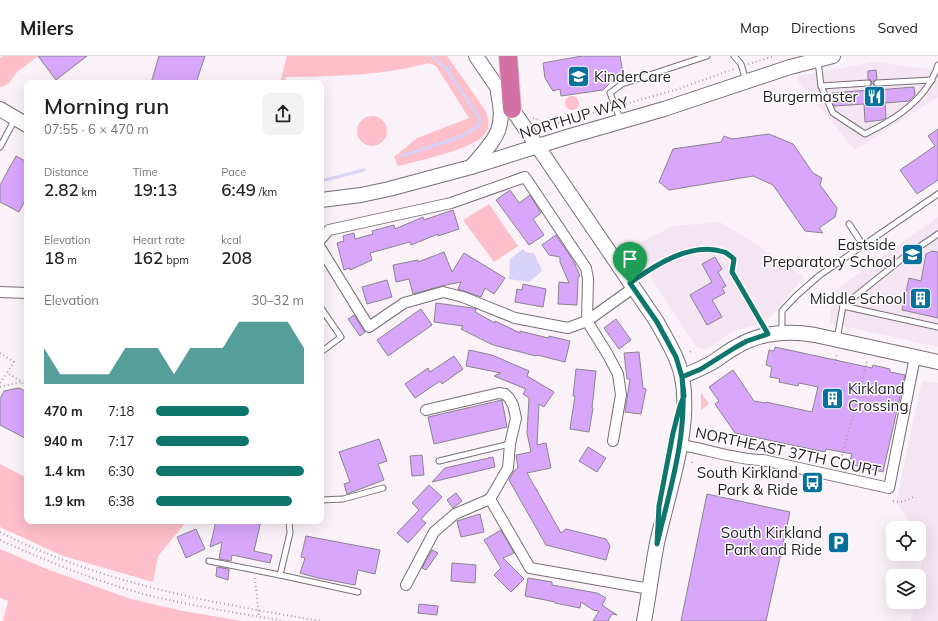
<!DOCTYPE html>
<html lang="en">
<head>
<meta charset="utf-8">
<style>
	:root { --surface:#fff; --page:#f2f2f2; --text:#222; --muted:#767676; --line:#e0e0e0; --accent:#0f766e }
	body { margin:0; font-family:Mulish,sans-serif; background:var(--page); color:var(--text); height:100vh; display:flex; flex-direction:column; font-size:15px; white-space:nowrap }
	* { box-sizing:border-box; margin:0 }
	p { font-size:13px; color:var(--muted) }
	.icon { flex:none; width:22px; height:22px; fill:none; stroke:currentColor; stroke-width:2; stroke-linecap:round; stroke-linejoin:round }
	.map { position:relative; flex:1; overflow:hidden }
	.sheet { position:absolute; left:24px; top:24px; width:300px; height:444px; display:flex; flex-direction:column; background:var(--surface); border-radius:8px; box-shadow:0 4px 16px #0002 }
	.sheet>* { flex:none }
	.fabs { position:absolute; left:886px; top:465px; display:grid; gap:8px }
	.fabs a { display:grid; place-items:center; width:40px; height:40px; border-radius:8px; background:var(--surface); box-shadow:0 4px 16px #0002; font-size:20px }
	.pin { position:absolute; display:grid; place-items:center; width:34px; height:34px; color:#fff; margin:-41px -17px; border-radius:50% 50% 50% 0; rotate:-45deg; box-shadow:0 0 4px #0007 }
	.pin .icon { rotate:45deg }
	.round { display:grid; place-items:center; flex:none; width:42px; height:42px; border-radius:8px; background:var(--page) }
	.headline { display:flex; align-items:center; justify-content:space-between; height:68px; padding:0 20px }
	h1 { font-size:22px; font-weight:600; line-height:30px }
	.figures { display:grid; grid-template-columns:repeat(3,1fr); gap:6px; height:68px; padding:4px 20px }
	.figures div { display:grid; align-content:center }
	.figures b { font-size:17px; font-weight:600 }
	.figures small { font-size:11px; font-weight:400 }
	.figures p { font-size:11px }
	.chart { height:112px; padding:8px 20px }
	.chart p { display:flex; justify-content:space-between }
	.chart svg { width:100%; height:72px; margin-top:4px; fill:var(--accent); opacity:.7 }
	ul { padding:0 20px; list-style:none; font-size:13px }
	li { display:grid; grid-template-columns:64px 48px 1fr; align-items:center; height:30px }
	li i { height:10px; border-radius:5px; background:var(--accent) }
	header { display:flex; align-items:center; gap:24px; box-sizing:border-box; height:56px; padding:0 20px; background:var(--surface); border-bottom:1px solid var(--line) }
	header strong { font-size:19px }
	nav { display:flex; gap:22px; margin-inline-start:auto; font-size:14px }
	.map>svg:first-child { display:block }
</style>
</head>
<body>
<header>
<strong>Milers</strong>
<nav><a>Map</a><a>Directions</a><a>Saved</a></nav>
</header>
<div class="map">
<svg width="938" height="565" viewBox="0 0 938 565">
	<rect width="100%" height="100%" fill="#fbf1f9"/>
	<g fill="#f5e5f3">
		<path d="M873,6L938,14V41L855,94L795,21Z"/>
		<path d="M938,161V291L829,267L834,235Z"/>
		<path d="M720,166L756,188L804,221L767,265L734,275L707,293L698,292L692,285L631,191L673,170Z"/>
		<path d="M922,325L938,327V565H911L915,546H919V521L925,489L919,480V472H914L896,446Z"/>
	</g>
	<g fill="#fdbfc9">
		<path d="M3,0H38L16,17L9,27L2,31L0,30V2Z"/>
		<path d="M287,0H447L485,54C488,62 491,70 485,78C474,93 417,105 398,110L394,101L417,82L469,62L436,10L429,7C381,20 336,20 286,21L285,27H280Z"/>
		<circle cx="572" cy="47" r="7"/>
		<circle cx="372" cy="75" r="15"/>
		<path d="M489,148L518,190L494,206L463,164Z"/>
		<path d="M701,337L709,348L701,354Z"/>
		<path d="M0,408L27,422V465H187L158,500L153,526L63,500L0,471Z"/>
		<path d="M0,493L49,514L131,543L183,555L242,565H3L8,545L0,542Z"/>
	</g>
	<path fill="#d7d2f7" d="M523,193L527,197H534L542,215L529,226L509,223L510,203Z"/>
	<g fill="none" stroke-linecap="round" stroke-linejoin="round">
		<g stroke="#d7d2f7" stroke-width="3">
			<path d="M432,0L447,14"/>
			<path d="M402,100L460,81L479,70L480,63L447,14L450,11"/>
			<path d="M321,125L364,114"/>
		</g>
	</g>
	<g fill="#d8a6fb" stroke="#89848d">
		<path d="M38,0H87L56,24Z"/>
		<path d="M159,0H205L196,27H151Z"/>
		<path d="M582,0H620L623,17L610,19L611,26L603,34L561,40L560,33L553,35L545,22L543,7Z"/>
		<path d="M876,14L877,23L874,25L873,28L877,31V34L914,31L915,39L909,45L885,47L886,62L882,64L865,66L864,48L834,50L832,37L869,34V31L872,27L871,24L868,23V15Z"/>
		<path d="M938,73V124L917,138L900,114L935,90L928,80Z"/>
		<path d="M769,78L793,88L813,117L822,122L820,129L837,152L835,161L819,172L823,177L805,175L773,129L753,120L669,134L659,126L673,93L721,86L724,80L732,83Z"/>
		<path d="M16,100L27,106V141L19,156L0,146V129Z"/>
		<path d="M510,134L519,147L530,139L541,157L533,163L544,179L529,189L496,144Z"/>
		<path d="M453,154L459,173L438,180V178L411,189L410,186L370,197L372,204L350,214V212L344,214L337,187L344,185L343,180L354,177L355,183L373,178L372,175L394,169L395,173L423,161L424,164Z"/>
		<path d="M556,179L574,206L580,220L578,221L577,249L558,248L559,226L569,227L560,206V201L549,199L542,189Z"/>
		<path d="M932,195L938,196V262L902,254L909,222L921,225L926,198Z"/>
		<path d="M444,196L452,216L464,197L505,222L494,238L485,232L481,241L458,233L461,226L441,230L413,238L409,223L396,226L393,209L418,204V206Z"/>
		<path d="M715,201L722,213L718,216L726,230L722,232L725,237L712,244L722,261L707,269L690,239L712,226L702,208Z"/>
		<path d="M387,224L392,241L367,248L362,231Z"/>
		<path d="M523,228L546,233L543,251L515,246L517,233L522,234Z"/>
		<path d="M436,247L472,252L476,253L475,256L495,267V265L520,277V275L548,282L549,280L570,285L565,306L537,299L536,300L493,289L461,273L463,270L434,266Z"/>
		<path d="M421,253L432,269L388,300L377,284Z"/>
		<path d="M354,259L365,276L360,280L348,263Z"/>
		<path d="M616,263L631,284L619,293L604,272Z"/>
		<path d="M775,291L872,312L873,309L890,313V316L905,319L883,416L849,408L852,398L826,393L825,396L735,377L715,348L719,345L709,331L733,314L754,345L766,347V346L812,356L818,331L799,327L798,330L779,326L780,323L770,321L772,311L766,309L769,294L774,295Z"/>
		<path d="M469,294L492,299L529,315L527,320L554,336L544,351L539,348L537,389L546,387L551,412L527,417L561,477L566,473L606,483L610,490L606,504L546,489L509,424L514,415L518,412L516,399L531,396L527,377L529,342L523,338L526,333L494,320L501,317L466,310Z"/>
		<path d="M639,296L643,332L646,333L641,358L625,356L630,323H627L624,297Z"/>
		<path d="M454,300L463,313L442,328L440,325L415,342L405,328L428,312L430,316Z"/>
		<path d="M576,313L596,315L592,352H593L589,376L570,373L575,340H573Z"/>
		<path d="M19,332L27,336V383L0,369V343L4,335Z"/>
		<path d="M502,344L507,371L434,388L428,361Z"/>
		<path d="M379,383L387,405L378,408L384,424L347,438L344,428L350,426L339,396Z"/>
		<path d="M588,391L606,402L597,416L579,405Z"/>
		<path d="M422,399L424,419L412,420L410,400Z"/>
		<path d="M493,401L495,411L432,426L445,412Z"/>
		<path d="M429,429L442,441L421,463L426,467L408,487L397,477L419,454L412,447Z"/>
		<path d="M456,437L462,445L453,452L447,444Z"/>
		<path d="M707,438L790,456L766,565H681Z"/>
		<path d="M480,458L484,476L461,481L457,465Z"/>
		<path d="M216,465H261L254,495L272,499L270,507L232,499L231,505L219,503L222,486L210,491Z"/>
		<path d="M196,473L205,493L186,502L177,481Z"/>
		<path d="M501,474L514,497L503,502L524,523L511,536L494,519L501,512L484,484Z"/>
		<path d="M306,480L380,494L375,518L358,514L355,529L318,522L300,517L305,502L301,501Z"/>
		<path d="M432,494L438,497L426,514L422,512Z"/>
		<path d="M452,507L476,509L475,527L451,525Z"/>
		<path d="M217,511L229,513L228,524L216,520Z"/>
		<path d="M528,522L552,526V529L597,537L606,542L602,549L617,559L612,558L608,565H593L599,555L593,554L581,546L580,552L555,547V546L525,540Z"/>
		<path d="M419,548L438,550L437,559L418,557Z"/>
	</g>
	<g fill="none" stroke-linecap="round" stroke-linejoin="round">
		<defs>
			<g id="lane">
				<path d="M734,0L741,8L746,25"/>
				<path d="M818,5L821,30L833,57L865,78C896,63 927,43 938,9"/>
				<path d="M877,27L932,24"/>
				<path d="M821,30L868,27"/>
				<path d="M621,65L610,37L622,28L707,0"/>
				<path d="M0,91L15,63"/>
				<path d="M849,168L863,189"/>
				<path d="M631,226C656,209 692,185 724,196C728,197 731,200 734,203L732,216L767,277"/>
				<path d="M843,250L938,271"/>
				<path d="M321,252L341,281L321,296"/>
				<path d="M782,276V255L796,240L820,219L938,138"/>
				<path d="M837,283L843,250L903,202L938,178"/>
				<path d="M439,405L510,388"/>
				<path d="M321,444L343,443L383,432"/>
				<path d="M209,505L280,519L290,477L289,465"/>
				<path d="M280,519L358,536"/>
			</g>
			<g id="street">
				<path d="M321,183L329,174L451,147L525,121L586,212L588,223L587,265L608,299L618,318L621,339L613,385"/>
				<path d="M321,193L369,271L404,247L443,236L463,241L515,262L568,272L587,265L633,232"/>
				<path d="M0,236L27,237"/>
				<path d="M426,354L499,337L505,338L509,342L513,349L516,362L510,388L508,412L490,443"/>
				<path d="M681,389C707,393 737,404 763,404L889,432L915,301"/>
				<path d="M406,529L434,476L455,458L490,443L530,512L650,533"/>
			</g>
			<g id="secondary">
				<path d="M476,0L657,266C666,283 678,301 682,321C692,372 668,437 657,487C652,513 649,539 644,565"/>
				<path d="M0,53L27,69"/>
				<path d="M471,111C494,84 507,75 498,37"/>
				<path d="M321,144L361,139L389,133L471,111L567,81L664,53L790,11L833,0"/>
				<path d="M682,321C692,316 703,312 713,306C721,301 728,295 736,291C761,276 787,274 815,279L938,306"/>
			</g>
			<path id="highway" d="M508,0L512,53"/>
		</defs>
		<use href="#lane" stroke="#776f76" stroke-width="7"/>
		<use href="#street" stroke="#776f76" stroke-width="12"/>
		<use href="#secondary" stroke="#776f76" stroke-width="16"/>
		<use href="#highway" stroke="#d3d2d3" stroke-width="20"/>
		<g stroke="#a9a1a8" stroke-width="2" stroke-dasharray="1 3" stroke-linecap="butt">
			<path d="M748,8L775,0"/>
			<path d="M622,49L678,33L734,13"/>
			<path d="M533,62L549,68L551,65L559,67L609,53"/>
			<path d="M690,296L692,294"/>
			<path d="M0,297L14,306L7,317L19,324L27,331"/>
			<path d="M835,308L837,299"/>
			<path d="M0,327L7,317"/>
			<path d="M0,331L21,326"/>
			<path d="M765,394L766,388"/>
			<path d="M692,406L693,408"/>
			<path d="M839,411L867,306"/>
			<path d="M893,445C901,447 906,445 913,441"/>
			<path d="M0,476C99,527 212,547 321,565"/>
			<path d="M0,484C48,506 96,525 147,539C192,550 239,557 284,565"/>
			<path d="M255,522L259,561"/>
		</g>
		<use href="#lane" stroke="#fff" stroke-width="5"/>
		<use href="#street" stroke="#fff" stroke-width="10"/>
		<use href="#secondary" stroke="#fff" stroke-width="14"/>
		<use href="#highway" stroke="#d371a5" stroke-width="18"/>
	</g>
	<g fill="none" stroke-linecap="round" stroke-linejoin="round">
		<defs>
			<path id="route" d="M630,227L657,266L676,301L682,321L684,340L680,350L673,377L659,450L657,488C670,433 688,378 682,321L701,313L736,291L747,285L768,278L732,216L734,203C731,201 728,197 724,196C692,185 655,209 630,227"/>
		</defs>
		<use href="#route" stroke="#fff" stroke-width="8"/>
		<use href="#route" stroke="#0f766e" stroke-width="5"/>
	</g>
	<defs>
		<symbol id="school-square" viewBox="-11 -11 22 22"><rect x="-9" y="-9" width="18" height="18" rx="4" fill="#03719c" stroke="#fff"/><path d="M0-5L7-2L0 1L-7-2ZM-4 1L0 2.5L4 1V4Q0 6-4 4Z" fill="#fff"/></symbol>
		<symbol id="restaurant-square" viewBox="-11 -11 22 22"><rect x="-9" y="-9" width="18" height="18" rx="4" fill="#03719c" stroke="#fff"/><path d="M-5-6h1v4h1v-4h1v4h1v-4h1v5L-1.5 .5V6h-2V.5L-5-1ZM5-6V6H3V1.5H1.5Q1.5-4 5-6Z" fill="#fff"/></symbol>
		<symbol id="building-square" viewBox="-11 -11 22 22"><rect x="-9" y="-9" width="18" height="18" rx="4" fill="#03719c" stroke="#fff"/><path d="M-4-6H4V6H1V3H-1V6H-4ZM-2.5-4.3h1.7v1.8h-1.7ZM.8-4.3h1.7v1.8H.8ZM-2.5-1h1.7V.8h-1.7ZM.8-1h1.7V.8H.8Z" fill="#fff"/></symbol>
		<symbol id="bus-square" viewBox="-11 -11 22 22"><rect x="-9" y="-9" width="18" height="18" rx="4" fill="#03719c" stroke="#fff"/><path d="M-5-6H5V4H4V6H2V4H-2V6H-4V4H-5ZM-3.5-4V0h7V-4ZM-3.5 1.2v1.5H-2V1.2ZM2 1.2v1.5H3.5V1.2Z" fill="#fff"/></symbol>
		<symbol id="parking-square" viewBox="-11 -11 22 22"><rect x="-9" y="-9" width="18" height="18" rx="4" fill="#03719c" stroke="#fff"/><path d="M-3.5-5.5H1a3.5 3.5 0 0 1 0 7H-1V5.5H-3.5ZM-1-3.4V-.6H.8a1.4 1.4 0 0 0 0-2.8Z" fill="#fff"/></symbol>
	</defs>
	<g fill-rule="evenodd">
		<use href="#school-square" x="566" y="8" width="25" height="25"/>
		<use href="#restaurant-square" x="862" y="28" width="25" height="25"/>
		<use href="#school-square" x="900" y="186" width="25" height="25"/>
		<use href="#building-square" x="908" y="230" width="25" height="25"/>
		<use href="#building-square" x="820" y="330" width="25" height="25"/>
		<use href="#bus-square" x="800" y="414" width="25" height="25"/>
		<use href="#parking-square" x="826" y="474" width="25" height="25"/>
	</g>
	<g text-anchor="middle" stroke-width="3" stroke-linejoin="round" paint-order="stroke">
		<g font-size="15" fill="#221f22" stroke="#fff" text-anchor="end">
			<text x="594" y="26" text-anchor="start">KinderCare</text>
			<text x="858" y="46">Burgermaster</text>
			<text x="896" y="194">Eastside<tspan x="896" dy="17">Preparatory School</tspan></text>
			<text x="906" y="248">Middle School</text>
			<text x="848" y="338" text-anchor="start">Kirkland<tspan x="848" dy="17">Crossing</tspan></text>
			<text x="798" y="422">South Kirkland<tspan x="798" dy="17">Park &amp; Ride</tspan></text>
			<text x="822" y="482">South Kirkland<tspan x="822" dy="17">Park and Ride</tspan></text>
		</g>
		<g font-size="15" fill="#221f22" stroke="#fff">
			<text transform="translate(574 62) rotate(-17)" y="5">NORTHUP WAY</text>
			<text transform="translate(788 396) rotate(12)" y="5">NORTHEAST 37TH COURT</text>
		</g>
	</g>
</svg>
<div class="fabs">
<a><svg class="icon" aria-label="locate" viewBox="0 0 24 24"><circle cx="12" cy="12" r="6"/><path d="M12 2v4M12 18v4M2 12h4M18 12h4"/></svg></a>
<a><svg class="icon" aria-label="layers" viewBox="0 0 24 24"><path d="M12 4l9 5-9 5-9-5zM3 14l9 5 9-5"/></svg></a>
</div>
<div class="pin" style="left:630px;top:227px;background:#1e9e55"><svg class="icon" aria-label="arrive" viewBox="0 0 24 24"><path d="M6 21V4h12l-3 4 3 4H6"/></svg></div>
<section class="sheet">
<div class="headline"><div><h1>Morning run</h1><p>07:55 · 6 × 470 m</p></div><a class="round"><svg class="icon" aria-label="share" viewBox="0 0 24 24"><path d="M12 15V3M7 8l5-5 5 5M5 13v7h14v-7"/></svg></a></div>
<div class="figures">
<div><p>Distance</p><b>2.82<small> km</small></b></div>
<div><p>Time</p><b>19:13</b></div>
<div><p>Pace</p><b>6:49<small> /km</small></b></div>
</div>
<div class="figures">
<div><p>Elevation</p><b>18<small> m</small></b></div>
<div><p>Heart rate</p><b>162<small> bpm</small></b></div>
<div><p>kcal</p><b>208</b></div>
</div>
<div class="chart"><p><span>Elevation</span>30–32 m</p>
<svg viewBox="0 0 160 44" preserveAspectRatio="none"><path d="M0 44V22L10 38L20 38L30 38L40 38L50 22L60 22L70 22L80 38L90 22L100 22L110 22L120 6L130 6L140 6L150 6L160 22V44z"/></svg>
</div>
<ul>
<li><b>470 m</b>7:18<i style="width:63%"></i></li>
<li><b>940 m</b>7:17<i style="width:63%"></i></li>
<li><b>1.4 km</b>6:30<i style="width:100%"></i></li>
<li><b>1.9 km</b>6:38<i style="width:92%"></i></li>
</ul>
</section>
</div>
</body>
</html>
